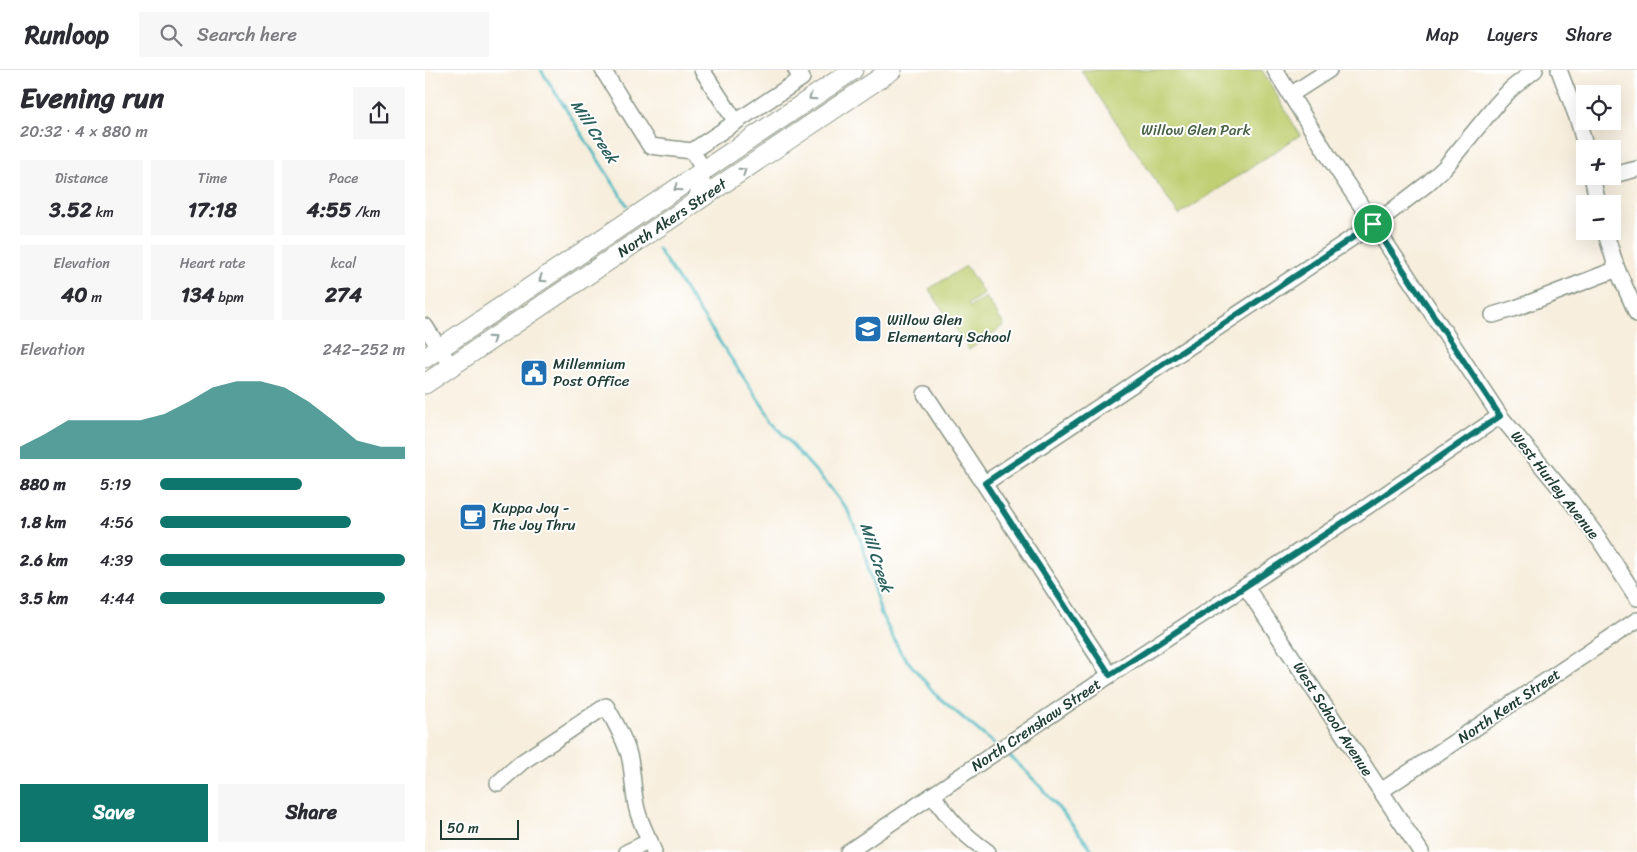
<!DOCTYPE html>
<html lang="en">
<head>
<meta charset="utf-8">
<style>
	:root { --surface:#fff; --page:#f7f7f7; --text:#2b2b33; --muted:#7c7c81; --line:#e1e1e2; --accent:#0f766e }
	body { margin:0; font-family:Sriracha,sans-serif; background:var(--page); color:var(--text); height:100vh; display:flex; flex-direction:column; font-size:19px; white-space:nowrap }
	* { box-sizing:border-box; margin:0 }
	p { font-size:16px; color:var(--muted) }
	.icon { flex:none; width:28px; height:28px; fill:none; stroke:currentColor; stroke-width:2; stroke-linecap:round; stroke-linejoin:round }
	.map { position:relative; flex:1; overflow:hidden }
	.panel { display:flex; flex-direction:column; background:var(--surface); width:425px }
	.panel>* { flex:none }
	.tools { position:absolute; left:1151px; top:15px; display:grid; gap:10px }
	.tools a { display:grid; place-items:center; width:45px; height:45px; border-radius:0px; background:var(--surface); box-shadow:0 5px 20px #0002; font-size:25px }
	.scale { position:absolute; left:15px; bottom:12px; width:79px; box-sizing:border-box; padding-left:5px; border:2px solid #1f3d34; border-top:0; font-size:14px; line-height:18px; white-space:nowrap; color:#1f3d34; -webkit-text-stroke:4px #fff; paint-order:stroke }
	.pin { position:absolute; display:grid; place-items:center; width:42px; height:42px; color:#fff; margin:-21px; border:2px solid #fff; border-radius:50%; box-shadow:0 1px 5px #0007 }
	.round { display:grid; place-items:center; flex:none; width:52px; height:52px; border-radius:0px; background:var(--page) }
	.overview { display:flex; align-items:center; justify-content:space-between; height:85px; padding:0 20px }
	h1 { font-size:28px; font-weight:800; line-height:38px }
	.metrics { display:grid; grid-template-columns:repeat(3,1fr); gap:8px; height:85px; padding:5px 20px }
	.metrics div { display:grid; align-content:center; border-radius:0px; background:var(--page); text-align:center }
	.metrics b { font-size:21px; font-weight:800 }
	.metrics small { font-size:14px; font-weight:400 }
	.metrics p { font-size:14px }
	.chart { height:140px; padding:10px 20px }
	.chart p { display:flex; justify-content:space-between }
	.chart svg { width:100%; height:90px; margin-top:5px; fill:var(--accent); opacity:.7 }
	.primary-button { display:flex; gap:10px; margin-top:auto; padding:10px 20px }
	.primary-button a { flex:1; height:58px; border-radius:0px; background:var(--accent); color:#fff; font-size:20px; font-weight:800; line-height:58px; text-align:center }
	.primary-button a+a { background:var(--page); color:var(--text) }
	ul { padding:0 20px; list-style:none; font-size:16px }
	li { display:grid; grid-template-columns:80px 60px 1fr; align-items:center; height:38px }
	li i { height:12px; border-radius:6px; background:var(--accent) }
	header { display:flex; align-items:center; gap:30px; box-sizing:border-box; height:70px; padding:0 25px; background:var(--surface); border-bottom:1px solid var(--line) }
	header strong { font-size:24px }
	nav { display:flex; gap:28px; margin-inline-start:auto; font-size:18px }
	.search { width:350px; height:45px; background:var(--page); display:flex; align-items:center; gap:12px; box-sizing:border-box; padding:0 18px; border-radius:0px; color:var(--muted); font-size:19px }
	main { display:flex; flex:1; min-height:0 }
	.map>svg:first-child { display:block }
</style>
</head>
<body>
<header>
<strong>Runloop</strong>
<div class="search"><svg class="icon" aria-label="search" viewBox="0 0 24 24"><circle cx="10" cy="10" r="6"/><path d="M15 15l6 6"/></svg>Search here</div>
<nav><a>Map</a><a>Layers</a><a>Share</a></nav>
</header>
<main>
<section class="panel">
<div class="overview"><div><h1>Evening run</h1><p>20:32 · 4 × 880 m</p></div><a class="round"><svg class="icon" aria-label="share" viewBox="0 0 24 24"><path d="M12 15V3M7 8l5-5 5 5M5 13v7h14v-7"/></svg></a></div>
<div class="metrics">
<div><p>Distance</p><b>3.52<small> km</small></b></div>
<div><p>Time</p><b>17:18</b></div>
<div><p>Pace</p><b>4:55<small> /km</small></b></div>
</div>
<div class="metrics">
<div><p>Elevation</p><b>40<small> m</small></b></div>
<div><p>Heart rate</p><b>134<small> bpm</small></b></div>
<div><p>kcal</p><b>274</b></div>
</div>
<div class="chart"><p><span>Elevation</span>242–252 m</p>
<svg viewBox="0 0 160 44" preserveAspectRatio="none"><path d="M0 44V38L10 32L20 25L30 25L40 25L50 25L60 22L70 16L80 9L90 6L100 6L110 9L120 16L130 25L140 35L150 38L160 38V44z"/></svg>
</div>
<ul>
<li><b>880 m</b>5:19<i style="width:58%"></i></li>
<li><b>1.8 km</b>4:56<i style="width:78%"></i></li>
<li><b>2.6 km</b>4:39<i style="width:100%"></i></li>
<li><b>3.5 km</b>4:44<i style="width:92%"></i></li>
</ul>
<div class="primary-button"><a>Save</a><a>Share</a></div>
</section>
<div class="map">
<svg width="1212" height="782" viewBox="0 0 1212 782">
	<rect width="100%" height="100%" fill="#fff"/>
	<filter id="ink" filterUnits="userSpaceOnUse"><feTurbulence type="fractalNoise" baseFrequency=".02" numOctaves="2"/><feDisplacementMap in="SourceGraphic" scale="10" xChannelSelector="R" yChannelSelector="G"/><feConvolveMatrix kernelMatrix="1 2 1 2 8 2 1 2 1" color-interpolation-filters="sRGB"/></filter>
	<filter id="wash" filterUnits="userSpaceOnUse"><feTurbulence type="fractalNoise" baseFrequency=".0096" numOctaves="4" result="noise"/><feDisplacementMap in="SourceGraphic" scale="20" xChannelSelector="R" yChannelSelector="G"/><feGaussianBlur stdDeviation="1.12" result="paint"/><feColorMatrix in="noise" values="0 0 0 0 0 0 0 0 0 0 0 0 0 0 0 0 0 1.4 0 .05"/><feComposite in="paint" operator="in"/></filter>
	<g filter="url(#wash)">
		<rect width="100%" height="100%" fill="#f7eedd"/>
		<g fill="#bfcf72" stroke="#6f8653">
			<path d="M656,0H837L875,65L754,145Z"/>
			<path d="M541,196L559,224L543,234L545,237L561,227L579,255L544,280L504,219Z"/>
		</g>
		<g fill="none" stroke-linecap="round" stroke-linejoin="round">
			<g stroke="#4ab9c1" stroke-width="3">
				<path d="M116,0L202,135"/>
				<path d="M233,179L353,359L403,415L423,441L436,471L456,544L476,583L512,626L573,677"/>
				<path d="M580,682C614,711 641,747 669,782"/>
			</g>
		</g>
	</g>
	<g filter="url(#ink)">
		<g fill="none" stroke-linecap="round" stroke-linejoin="round">
			<defs>
				<g id="minor">
					<path d="M178,0L225,76L267,81L377,8L371,0"/>
					<path d="M277,0L311,52"/>
					<path d="M850,0L906,90L1075,346L1146,431L1174,469L1212,528"/>
					<path d="M1134,0L1153,50L1161,79"/>
					<path d="M865,25L904,0"/>
					<path d="M267,81L279,100L275,118L268,135"/>
					<path d="M1188,105L1212,99"/>
					<path d="M1167,106L1173,134"/>
					<path d="M1180,161L1192,199L1212,244"/>
					<path d="M1068,245L1091,238L1192,199"/>
					<path d="M0,256L26,296"/>
					<path d="M500,324L685,605"/>
					<path d="M560,413L960,146L1002,114L1020,97L1071,35L1086,19L1110,0"/>
					<path d="M821,517L996,782"/>
					<path d="M73,713L97,692L181,636C190,652 199,668 204,685C209,704 207,724 213,743C217,756 224,769 229,782"/>
					<path d="M956,721L1212,550"/>
					<path d="M508,725C525,751 538,764 563,782"/>
					<path d="M202,782L225,771"/>
					<path d="M423,782L685,605L943,436L1075,346"/>
				</g>
				<g id="major">
					<path d="M0,288L428,0"/>
					<path d="M0,314L467,0"/>
				</g>
			</defs>
			<use href="#minor" stroke="#8b9688" stroke-width="18"/>
			<use href="#major" stroke="#8b9688" stroke-width="21"/>
			<use href="#minor" stroke="#fff" stroke-width="15"/>
			<use href="#major" stroke="#fff" stroke-width="19"/>
		</g>
		<defs><path id="oneway-chevron" d="M-2-3.5L2.5 0L-2 3.5" fill="none" stroke-width="1.6" stroke-linecap="round" stroke-linejoin="round" transform="scale(1.25)"/></defs>
		<g stroke="#8f9e9a">
			<use href="#oneway-chevron" transform="translate(387 27) rotate(146)"/>
			<use href="#oneway-chevron" transform="translate(318 101) rotate(-34)"/>
			<use href="#oneway-chevron" transform="translate(252 118) rotate(146)"/>
			<use href="#oneway-chevron" transform="translate(117 209) rotate(146)"/>
			<use href="#oneway-chevron" transform="translate(67 269) rotate(-34)"/>
		</g>
	</g>
	<g fill="none" stroke-linecap="round" stroke-linejoin="round" filter="url(#ink)">
		<defs>
			<path id="route" d="M948,154L1075,346L943,436L685,605L560,413Z"/>
		</defs>
		<use href="#route" stroke="#fff" stroke-width="10"/>
		<use href="#route" stroke="#0f766e" stroke-width="6"/>
	</g>
	<defs>
		<symbol id="school-square" viewBox="-11 -11 22 22"><rect x="-9" y="-9" width="18" height="18" rx="4" fill="#1f6fb2" stroke="#fff"/><path d="M0-5L7-2L0 1L-7-2ZM-4 1L0 2.5L4 1V4Q0 6-4 4Z" fill="#fff"/></symbol>
		<symbol id="civic-square" viewBox="-11 -11 22 22"><rect x="-9" y="-9" width="18" height="18" rx="4" fill="#1f6fb2" stroke="#fff"/><path d="M-.6-6.5H3V-4.5H.6V-3L4-1V1h2V6H-6V1h2V-1L-.6-3ZM-1.2 2.5V6h2.4V2.5Z" fill="#fff"/></symbol>
		<symbol id="cafe-square" viewBox="-11 -11 22 22"><rect x="-9" y="-9" width="18" height="18" rx="4" fill="#1f6fb2" stroke="#fff"/><path d="M-5.5-4.5H6V0H3Q3 3.5 0 3.5H-2.5Q-5.5 3.5-5.5 0ZM3-3.2v2h1.7v-2ZM-6 4.5H4V6H-6Z" fill="#fff"/></symbol>
	</defs>
	<g fill-rule="evenodd">
		<use href="#school-square" x="427" y="243" width="32" height="32"/>
		<use href="#civic-square" x="93" y="287" width="32" height="32"/>
		<use href="#cafe-square" x="32" y="431" width="32" height="32"/>
	</g>
	<g text-anchor="middle" stroke-width="4" stroke-linejoin="round" paint-order="stroke">
		<g font-size="15" fill="#476244" stroke="#fff">
			<text x="771" y="65">Willow Glen Park</text>
		</g>
		<g font-size="15" fill="#1f3d34" stroke="#fff">
			<text transform="translate(247 148) rotate(-34)" y="5">North Akers Street</text>
			<text transform="translate(1130 415) rotate(52)" y="5">West Hurley Avenue</text>
			<text transform="translate(1084 636) rotate(-34)" y="5">North Kent Street</text>
			<text transform="translate(908 649) rotate(57)" y="5">West School Avenue</text>
			<text transform="translate(611 655) rotate(-34)" y="5">North Crenshaw Street</text>
		</g>
		<g font-size="15" fill="#1f3d34" stroke="#fff" text-anchor="start">
			<text x="462" y="255">Willow Glen<tspan x="462" dy="17">Elementary School</tspan></text>
			<text x="128" y="299">Millennium<tspan x="128" dy="17">Post Office</tspan></text>
			<text x="67" y="443">Kuppa Joy -<tspan x="67" dy="17">The Joy Thru</tspan></text>
		</g>
		<g font-size="16" font-style="italic" fill="#2c625e" stroke="#fff">
			<text transform="translate(170 61) rotate(57)" y="6">Mill Creek</text>
			<text transform="translate(452 487) rotate(72)" y="6">Mill Creek</text>
		</g>
	</g>
</svg>
<div class="tools">
<a><svg class="icon" aria-label="locate" viewBox="0 0 24 24"><circle cx="12" cy="12" r="6"/><path d="M12 2v4M12 18v4M2 12h4M18 12h4"/></svg></a>
<a>+</a>
<a>−</a>
</div>
<div class="scale">50 m</div>
<div class="pin" style="left:948px;top:154px;background:#1e9e55"><svg class="icon" aria-label="arrive" viewBox="0 0 24 24"><path d="M6 21V4h12l-3 4 3 4H6"/></svg></div>
</div>
</main>
</body>
</html>
